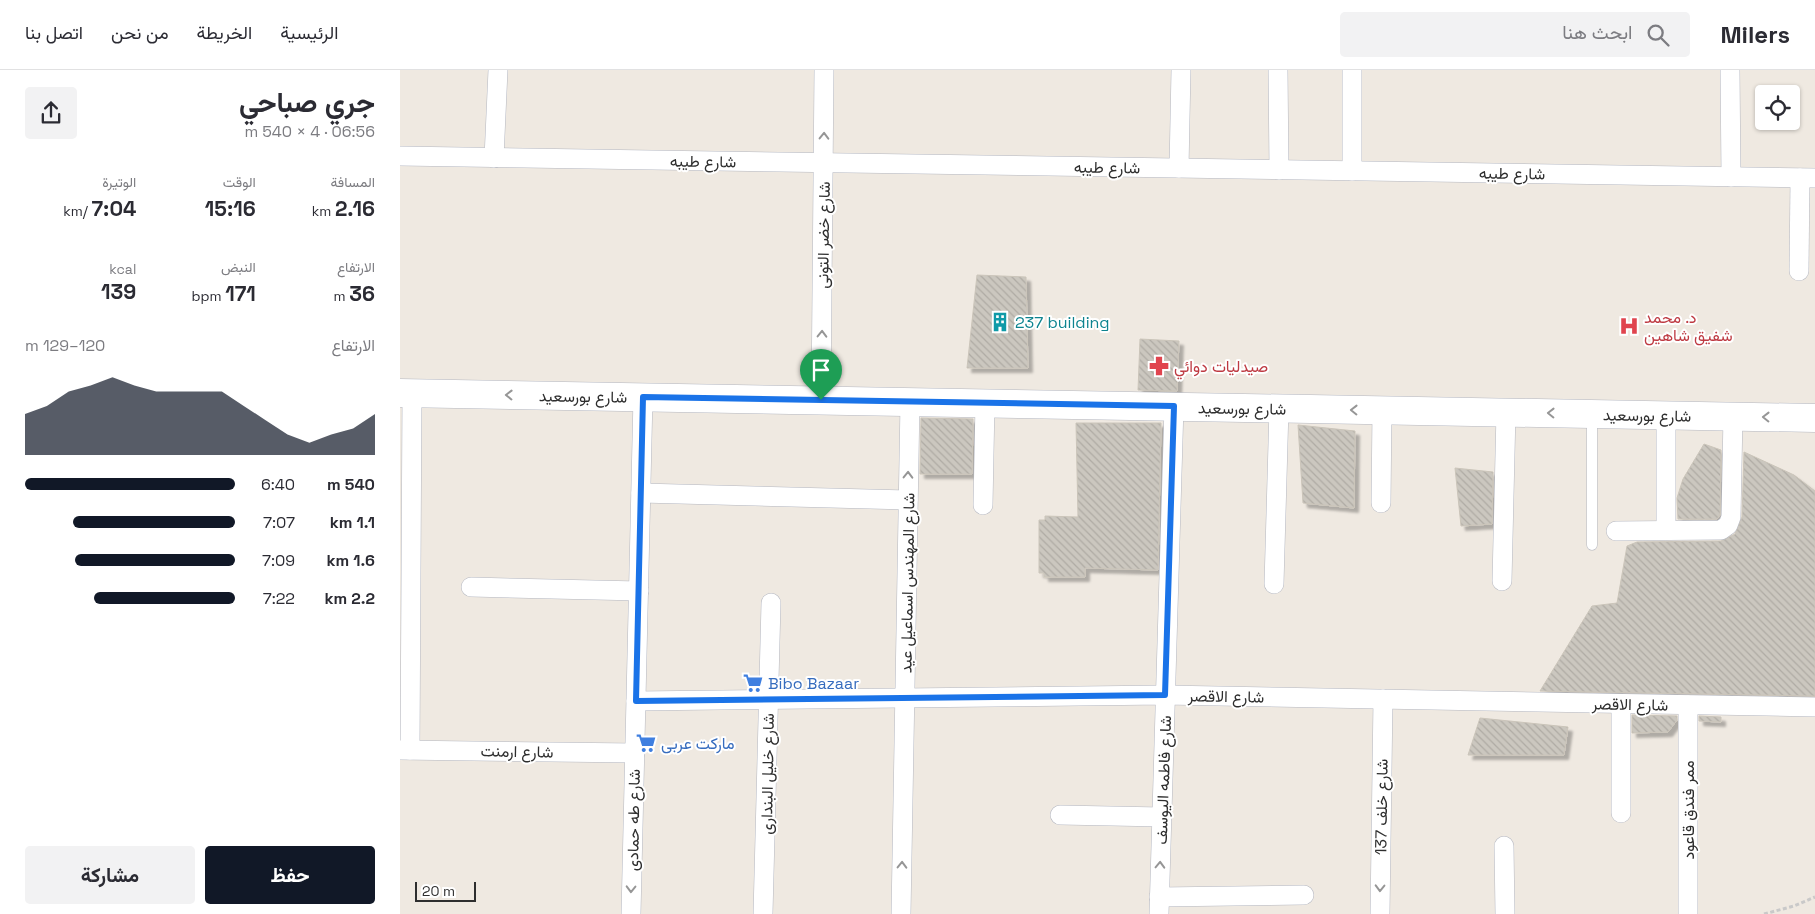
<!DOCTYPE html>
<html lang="ar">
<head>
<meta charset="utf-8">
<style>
	:root { --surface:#fff; --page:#f2f2f3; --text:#2b2b33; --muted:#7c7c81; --line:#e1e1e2; --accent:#111827 }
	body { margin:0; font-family:"Space Grotesk",Vazirmatn,sans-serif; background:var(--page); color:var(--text); direction:rtl; height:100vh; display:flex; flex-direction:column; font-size:19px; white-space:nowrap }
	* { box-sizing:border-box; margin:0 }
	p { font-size:16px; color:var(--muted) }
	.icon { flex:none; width:28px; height:28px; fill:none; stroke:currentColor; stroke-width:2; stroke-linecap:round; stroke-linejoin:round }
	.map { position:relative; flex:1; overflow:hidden; direction:ltr }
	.side { display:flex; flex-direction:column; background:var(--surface); width:400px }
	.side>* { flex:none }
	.fabs { position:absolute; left:1355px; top:15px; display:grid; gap:10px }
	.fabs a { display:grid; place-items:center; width:45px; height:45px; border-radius:5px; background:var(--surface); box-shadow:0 1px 4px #0004; font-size:25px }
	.scale { position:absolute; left:15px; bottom:12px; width:61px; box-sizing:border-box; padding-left:5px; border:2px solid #2e2e2e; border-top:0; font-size:14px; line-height:18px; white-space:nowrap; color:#2e2e2e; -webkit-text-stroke:4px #fff; paint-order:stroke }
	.pin { position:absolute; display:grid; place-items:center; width:42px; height:42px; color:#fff; margin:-51px -21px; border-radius:50% 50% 50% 0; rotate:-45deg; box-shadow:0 0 5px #0007 }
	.pin .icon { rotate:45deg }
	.round { display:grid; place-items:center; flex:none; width:52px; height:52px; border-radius:5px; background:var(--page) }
	.headline { display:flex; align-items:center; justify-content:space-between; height:85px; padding:0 25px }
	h1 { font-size:28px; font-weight:700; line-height:38px }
	.figures { display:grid; grid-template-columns:repeat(3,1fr); gap:8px; height:85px; padding:5px 25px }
	.figures div { display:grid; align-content:center }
	.figures b { font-size:21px; font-weight:700 }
	.figures small { font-size:14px; font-weight:400 }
	.figures p { font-size:14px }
	.chart { height:140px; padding:10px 25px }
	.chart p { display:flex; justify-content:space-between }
	.chart svg { width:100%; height:90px; margin-top:5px; fill:var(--accent); opacity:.7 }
	.action { display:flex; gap:10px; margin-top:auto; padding:10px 25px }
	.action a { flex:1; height:58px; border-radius:5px; background:var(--accent); color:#fff; font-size:20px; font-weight:700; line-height:58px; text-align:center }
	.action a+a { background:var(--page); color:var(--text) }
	ul { padding:0 25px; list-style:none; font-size:16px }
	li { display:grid; grid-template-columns:80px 60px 1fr; align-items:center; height:38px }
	li i { height:12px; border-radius:6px; background:var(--accent) }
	header { display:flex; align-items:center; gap:30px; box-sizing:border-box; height:70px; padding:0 25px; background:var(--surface); border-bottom:1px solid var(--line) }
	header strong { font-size:24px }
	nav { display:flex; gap:28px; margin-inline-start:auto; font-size:18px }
	.search { width:350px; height:45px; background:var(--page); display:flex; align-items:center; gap:12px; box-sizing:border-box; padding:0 18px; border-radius:5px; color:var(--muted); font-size:19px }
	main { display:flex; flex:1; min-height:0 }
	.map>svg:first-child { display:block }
</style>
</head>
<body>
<header>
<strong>Milers</strong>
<div class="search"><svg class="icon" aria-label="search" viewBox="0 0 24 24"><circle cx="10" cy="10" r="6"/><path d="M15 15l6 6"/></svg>ابحث هنا</div>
<nav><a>الرئيسية</a><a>الخريطة</a><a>من نحن</a><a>اتصل بنا</a></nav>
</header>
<main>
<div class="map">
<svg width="1415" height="844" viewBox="0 0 1415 844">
	<defs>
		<pattern id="building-back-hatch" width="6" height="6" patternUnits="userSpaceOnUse" patternTransform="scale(1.25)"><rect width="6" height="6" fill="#cbc7bf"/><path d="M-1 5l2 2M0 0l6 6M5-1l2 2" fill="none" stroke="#afaba4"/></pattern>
		<filter id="shadow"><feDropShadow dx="4.5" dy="4.5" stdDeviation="1" flood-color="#0004"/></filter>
	</defs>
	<rect width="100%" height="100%" fill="#efe9e1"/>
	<g fill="url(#building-back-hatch)" stroke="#cbc5ba" filter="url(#shadow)">
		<path d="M577,205L626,207L628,298H567Z"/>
		<path d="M740,269L779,271L777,321L738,320Z"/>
		<path d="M521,348L573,349L572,404H520Z"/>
		<path d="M676,353H761L758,500L685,498V507H644V503H639V450H645V446L678,447Z"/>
		<path d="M898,355L955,361L954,438L903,433Z"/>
		<path d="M1304,374L1321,380L1320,445L1317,449H1278L1277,428L1283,409Z"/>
		<path d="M1344,382L1394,405L1415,421V626L1140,621L1192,536L1217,533L1227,476L1237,472L1321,471L1335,464L1342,447Z"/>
		<path d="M1055,398L1093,402L1092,454L1061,456Z"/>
		<path d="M1232,645L1277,646V650L1268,662L1232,663Z"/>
		<path d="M1299,646L1321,647V652L1299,651Z"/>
		<path d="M1080,648L1168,657L1164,685H1068Z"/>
	</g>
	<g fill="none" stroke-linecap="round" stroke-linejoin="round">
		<defs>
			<path id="service" d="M1192,345V475"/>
			<g id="minor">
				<path d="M878,0L879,100"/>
				<path d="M952,0V101"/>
				<path d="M1330,0L1331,107"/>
				<path d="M0,86L1415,108"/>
				<path d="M94,88L98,0"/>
				<path d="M779,98L781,0"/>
				<path d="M1399,201L1400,108"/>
				<path d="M421,330L424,0"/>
				<path d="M1266,345V460"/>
				<path d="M241,423L508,430"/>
				<path d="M981,433L982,340"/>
				<path d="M583,435L585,333"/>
				<path d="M1216,461L1321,460L1328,455L1331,447L1333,346"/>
				<path d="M1102,511L1106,342"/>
				<path d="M874,514L879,338"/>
				<path d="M71,517L239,521"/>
				<path d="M236,631L765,625L1415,637"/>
				<path d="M0,680L235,683"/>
				<path d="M10,680L12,323"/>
				<path d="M1221,743V634"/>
				<path d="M660,745L762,747"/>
				<path d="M1104,776L1105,844"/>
				<path d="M759,827L904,825"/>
				<path d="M231,844L243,327"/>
				<path d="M363,844L371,533"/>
				<path d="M501,844L510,332"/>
				<path d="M759,844L774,336"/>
				<path d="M980,844L983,629"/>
				<path d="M1288,844V635"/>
			</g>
			<path id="secondary" d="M0,323L1415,348"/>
		</defs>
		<use href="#service" stroke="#b4b7c1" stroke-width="11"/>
		<use href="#minor" stroke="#b4b7c1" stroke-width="20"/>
		<use href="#secondary" stroke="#b4b7c1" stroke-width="29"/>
		<path stroke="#c9c9c9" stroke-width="3" stroke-dasharray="4 2.5" stroke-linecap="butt" d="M1364,844L1394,836L1415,827"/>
		<use href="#service" stroke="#fff" stroke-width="10"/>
		<use href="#minor" stroke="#fff" stroke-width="19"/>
		<use href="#secondary" stroke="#fff" stroke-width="28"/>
	</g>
	<defs><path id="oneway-chevron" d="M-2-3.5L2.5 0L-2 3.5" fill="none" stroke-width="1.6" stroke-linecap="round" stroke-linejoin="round" transform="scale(1.25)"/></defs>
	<g stroke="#969696">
		<use href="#oneway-chevron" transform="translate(424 66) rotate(-89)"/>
		<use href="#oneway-chevron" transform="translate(422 264) rotate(-89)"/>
		<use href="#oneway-chevron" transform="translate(109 325) rotate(-179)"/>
		<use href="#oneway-chevron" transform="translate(954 340) rotate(-179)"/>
		<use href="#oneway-chevron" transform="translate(1151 343) rotate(-179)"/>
		<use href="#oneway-chevron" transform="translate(1366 347) rotate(-179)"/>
		<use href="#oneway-chevron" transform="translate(508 405) rotate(-89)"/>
		<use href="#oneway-chevron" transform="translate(502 795) rotate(-89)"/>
		<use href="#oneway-chevron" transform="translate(760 795) rotate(-88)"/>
		<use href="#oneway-chevron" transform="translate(980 818) rotate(91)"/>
		<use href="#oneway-chevron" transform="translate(231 819) rotate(91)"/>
	</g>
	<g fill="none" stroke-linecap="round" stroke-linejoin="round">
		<defs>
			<path id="route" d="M243,327L774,336L765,625L236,631Z"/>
		</defs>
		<use href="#route" stroke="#fff" stroke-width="10"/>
		<use href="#route" stroke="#1a73e8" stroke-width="6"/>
	</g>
	<defs>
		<symbol id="building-bare" viewBox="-9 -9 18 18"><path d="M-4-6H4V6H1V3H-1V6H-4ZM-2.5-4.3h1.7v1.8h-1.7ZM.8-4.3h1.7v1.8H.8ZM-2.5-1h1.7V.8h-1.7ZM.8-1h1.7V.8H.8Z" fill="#0f9aa8" stroke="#fff" stroke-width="2.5" paint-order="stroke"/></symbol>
		<symbol id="hospital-bare" viewBox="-9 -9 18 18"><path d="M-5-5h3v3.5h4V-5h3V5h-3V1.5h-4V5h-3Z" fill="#e0444e" stroke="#fff" stroke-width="2.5" paint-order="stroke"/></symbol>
		<symbol id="pharmacy-bare" viewBox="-9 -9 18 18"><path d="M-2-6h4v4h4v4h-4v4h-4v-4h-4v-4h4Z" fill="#e0444e" stroke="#fff" stroke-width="2.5" paint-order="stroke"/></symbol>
		<symbol id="supermarket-bare" viewBox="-9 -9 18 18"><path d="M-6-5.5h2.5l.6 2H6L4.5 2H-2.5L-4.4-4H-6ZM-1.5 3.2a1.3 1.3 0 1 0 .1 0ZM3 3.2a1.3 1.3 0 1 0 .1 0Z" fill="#3f7fe0" stroke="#fff" stroke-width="2.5" paint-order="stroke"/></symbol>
	</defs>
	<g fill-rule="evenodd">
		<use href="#building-bare" x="586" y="238" width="28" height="28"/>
		<use href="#hospital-bare" x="1215" y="242" width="28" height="28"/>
		<use href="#pharmacy-bare" x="745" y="282" width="28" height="28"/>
		<use href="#supermarket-bare" x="339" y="599" width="28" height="28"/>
		<use href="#supermarket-bare" x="232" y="659" width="28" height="28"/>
	</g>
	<g text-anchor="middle" stroke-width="4" stroke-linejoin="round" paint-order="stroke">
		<g font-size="16" fill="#2e2e2e" stroke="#fff">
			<text transform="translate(303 91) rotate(1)" y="6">شارع طيبه</text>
			<text transform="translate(707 97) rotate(1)" y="6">شارع طيبه</text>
			<text transform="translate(1112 103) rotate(1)" y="6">شارع طيبه</text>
			<text transform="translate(423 165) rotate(-89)" y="6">شارع خضر التونى</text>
			<text transform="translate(183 326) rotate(1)" y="6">شارع بورسعيد</text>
			<text transform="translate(842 338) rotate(1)" y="6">شارع بورسعيد</text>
			<text transform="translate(1247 345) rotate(1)" y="6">شارع بورسعيد</text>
			<text transform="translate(507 513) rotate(-89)" y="6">شارع المهندس اسماعيل عيد</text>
			<text transform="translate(826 626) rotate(1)" y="6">شارع الاقصر</text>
			<text transform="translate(1230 634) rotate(1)" y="6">شارع الاقصر</text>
			<text transform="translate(117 681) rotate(1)" y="6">شارع ارمنت</text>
			<text transform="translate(367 704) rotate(-89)" y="6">شارع خليل البندارى</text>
			<text transform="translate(763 710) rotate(-88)" y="6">شارع فاطمه اليوسف</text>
			<text transform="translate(981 737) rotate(-89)" y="6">شارع خلف 137</text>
			<text transform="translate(1288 740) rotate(-90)" y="6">ممر فندق قاعود</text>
			<text transform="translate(233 750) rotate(-89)" y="6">شارع طه حمادى</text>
		</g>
		<g font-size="16" fill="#be3a42" stroke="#fff" text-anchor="start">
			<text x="1244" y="253">د. محمد<tspan x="1244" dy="18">شفيق شاهين</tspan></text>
			<text x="774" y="302">صيدليات دوائي</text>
		</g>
		<g font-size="16" fill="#0d838f" stroke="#fff" text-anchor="start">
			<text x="615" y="258">237 building</text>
		</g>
		<g font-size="16" fill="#366cbe" stroke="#fff" text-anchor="start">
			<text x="368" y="619">Bibo Bazaar</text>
			<text x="261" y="679">ماركت عربى</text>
		</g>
	</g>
</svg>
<div class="fabs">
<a><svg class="icon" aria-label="locate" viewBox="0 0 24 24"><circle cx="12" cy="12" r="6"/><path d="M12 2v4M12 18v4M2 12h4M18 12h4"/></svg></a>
</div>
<div class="scale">20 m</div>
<div class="pin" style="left:421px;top:330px;background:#1e9e55"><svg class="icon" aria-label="arrive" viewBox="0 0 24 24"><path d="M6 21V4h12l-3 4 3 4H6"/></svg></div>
</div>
<section class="side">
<div class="headline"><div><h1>جري صباحي</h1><p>06:56 · 4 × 540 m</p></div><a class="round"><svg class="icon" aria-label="share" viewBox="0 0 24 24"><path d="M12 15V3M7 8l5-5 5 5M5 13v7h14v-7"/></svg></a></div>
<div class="figures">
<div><p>المسافة</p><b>2.16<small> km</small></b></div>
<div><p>الوقت</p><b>15:16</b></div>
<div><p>الوتيرة</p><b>7:04<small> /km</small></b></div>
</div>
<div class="figures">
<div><p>الارتفاع</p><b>36<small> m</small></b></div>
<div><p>النبض</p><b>171<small> bpm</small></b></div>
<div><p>kcal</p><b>139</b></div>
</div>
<div class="chart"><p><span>الارتفاع</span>120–129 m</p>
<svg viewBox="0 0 160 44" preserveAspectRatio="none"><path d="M0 44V24L10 20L20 13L30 10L40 6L50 10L60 13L70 13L80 13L90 13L100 20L110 27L120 34L130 38L140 34L150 31L160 24V44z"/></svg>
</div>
<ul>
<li><b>540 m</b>6:40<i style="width:100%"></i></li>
<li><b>1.1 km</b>7:07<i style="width:77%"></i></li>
<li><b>1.6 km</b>7:09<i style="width:76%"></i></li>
<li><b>2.2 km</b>7:22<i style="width:67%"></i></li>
</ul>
<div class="action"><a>حفظ</a><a>مشاركة</a></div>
</section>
</main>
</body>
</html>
